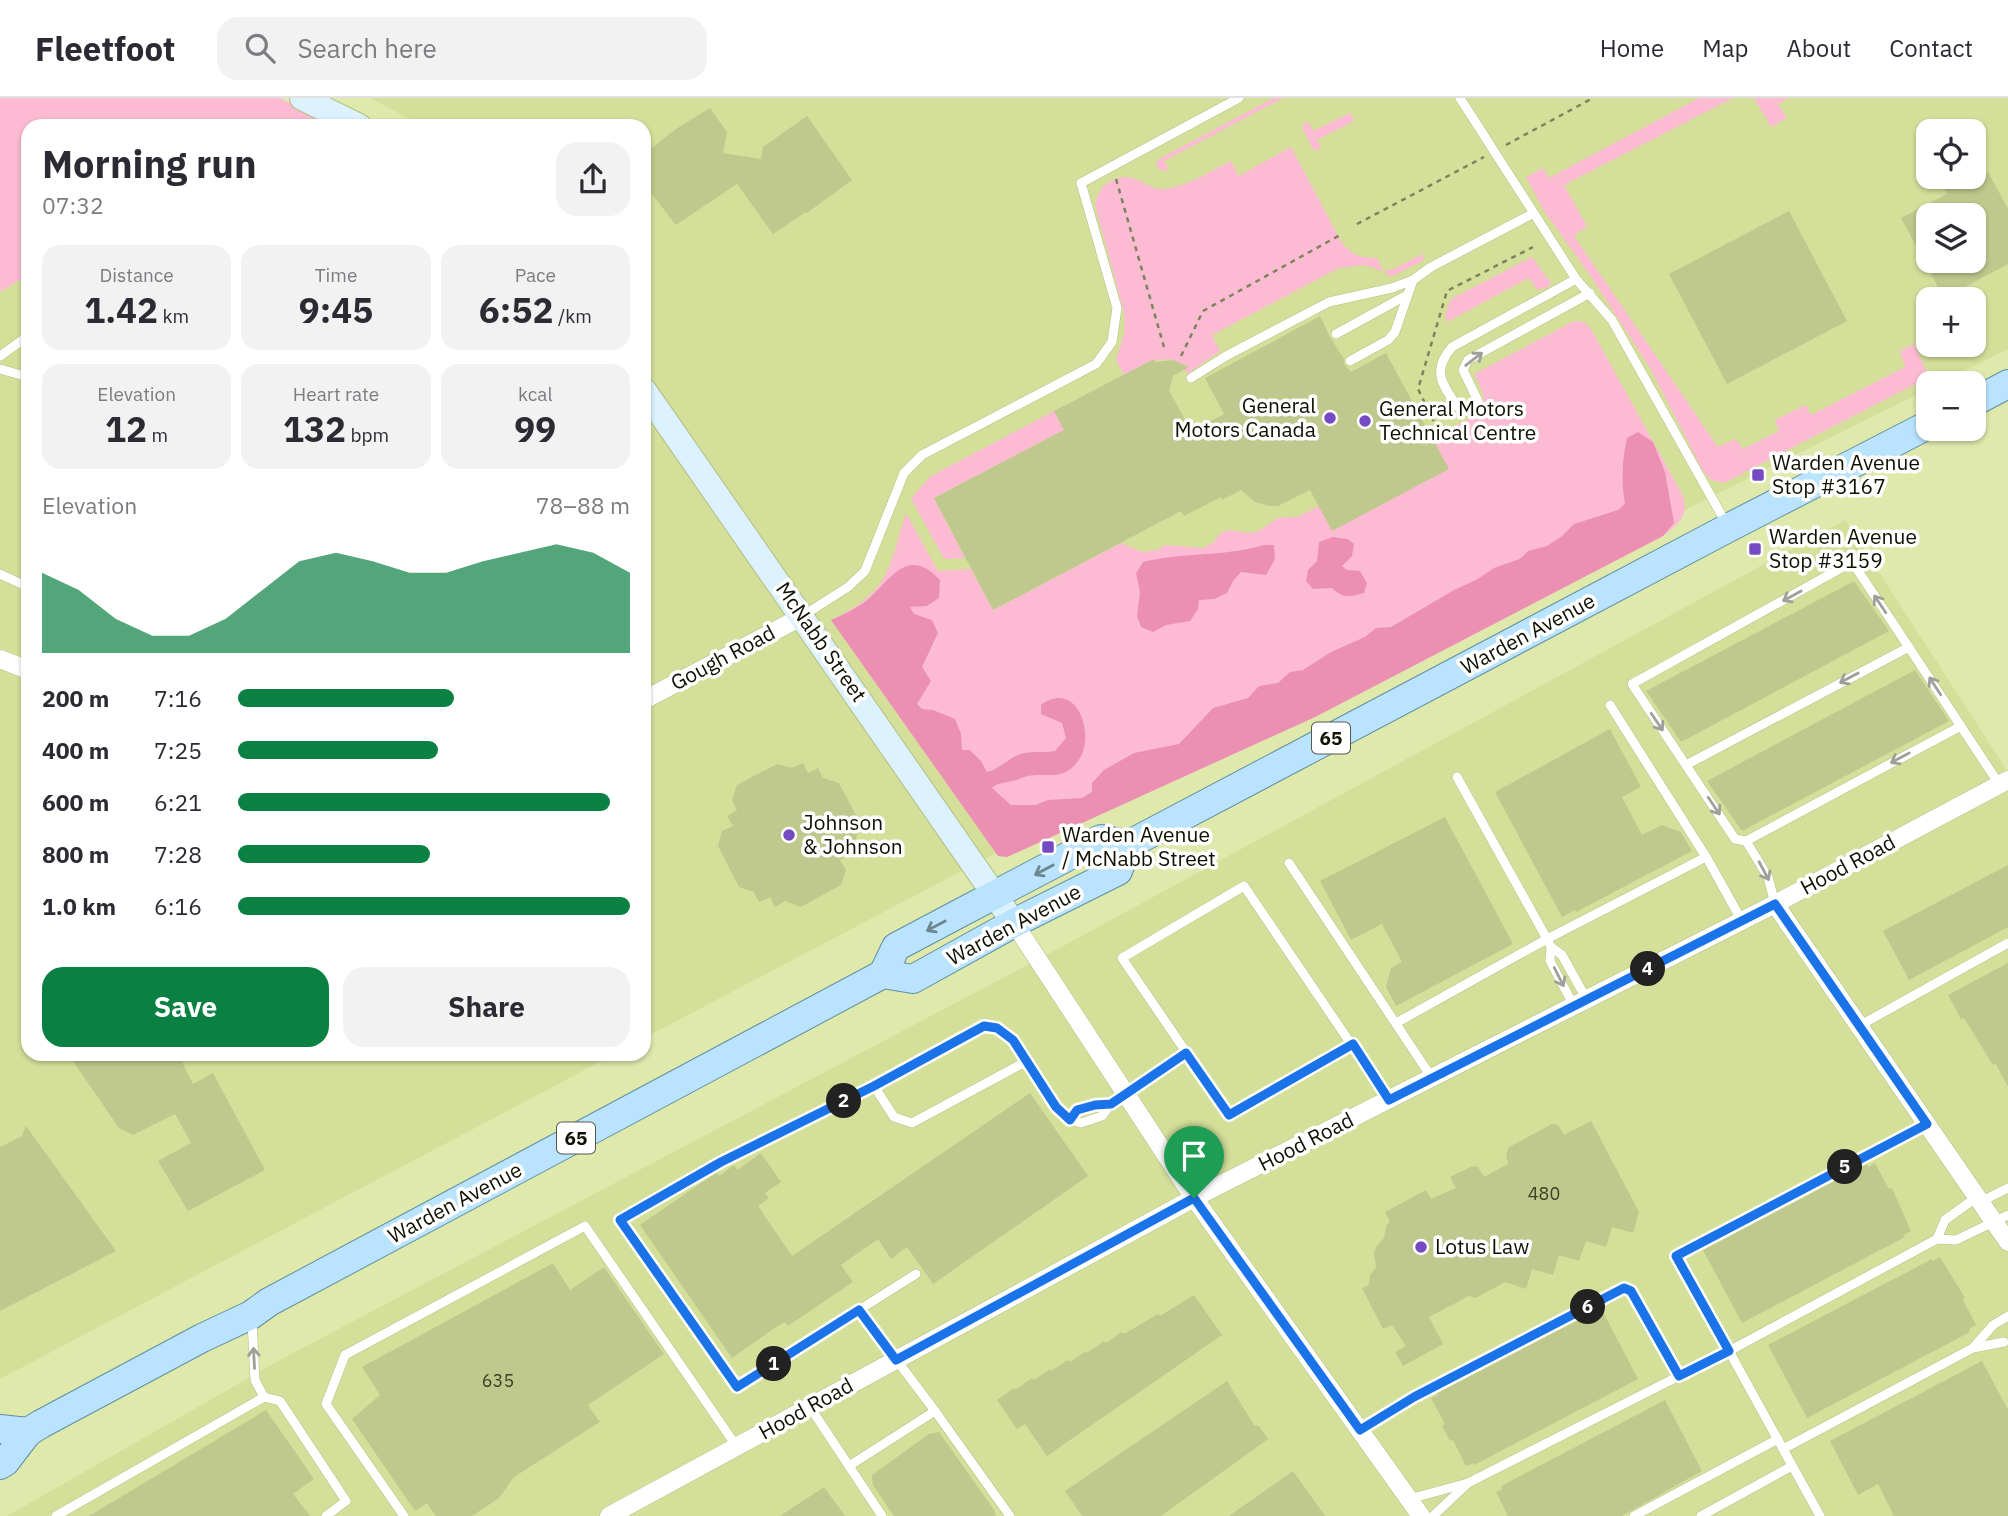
<!DOCTYPE html>
<html lang="en">
<head>
<meta charset="utf-8">
<style>
	:root { --surface:#fff; --page:#f2f2f3; --text:#2b2b33; --muted:#7c7c81; --line:#e1e1e2; --accent:#0b8043 }
	body { margin:0; font-family:"IBM Plex Sans",sans-serif; background:var(--page); color:var(--text); height:100vh; display:flex; flex-direction:column; font-size:26px; white-space:nowrap }
	* { box-sizing:border-box; margin:0 }
	p { font-size:23px; color:var(--muted) }
	.icon { flex:none; width:38px; height:38px; fill:none; stroke:currentColor; stroke-width:2; stroke-linecap:round; stroke-linejoin:round }
	.map { position:relative; flex:1; overflow:hidden }
	.sheet { position:absolute; left:21px; top:21px; width:630px; height:942px; display:flex; flex-direction:column; background:var(--surface); border-radius:21px; box-shadow:0 2px 5px #0004 }
	.sheet>* { flex:none }
	.buttons { position:absolute; left:1916px; top:21px; display:grid; gap:14px }
	.buttons a { display:grid; place-items:center; width:70px; height:70px; border-radius:14px; background:var(--surface); box-shadow:0 2px 5px #0004; font-size:35px }
	.pin { position:absolute; display:grid; place-items:center; width:60px; height:60px; color:#fff; margin:-72px -30px; border-radius:50% 50% 50% 0; rotate:-45deg; box-shadow:0 0 7px #0007 }
	.pin .icon { rotate:45deg }
	.km { position:absolute; width:35px; height:35px; margin:-18px; border-radius:50%; background:#222; color:#fff; font-size:19px; line-height:35px; text-align:center }
	.round { display:grid; place-items:center; flex:none; width:74px; height:74px; border-radius:21px; background:var(--page) }
	.overview { display:flex; align-items:center; justify-content:space-between; height:119px; padding:0 21px }
	h1 { font-size:38px; font-weight:700; line-height:52px }
	.stats { display:grid; grid-template-columns:repeat(3,1fr); gap:10px; height:119px; padding:7px 21px }
	.stats div { display:grid; align-content:center; border-radius:18px; background:var(--page); text-align:center }
	.stats b { font-size:35px; font-weight:700 }
	.stats small { font-size:19px; font-weight:400 }
	.stats p { font-size:19px }
	.chart { height:196px; padding:14px 21px }
	.chart p { display:flex; justify-content:space-between }
	.chart svg { width:100%; height:126px; margin-top:7px; fill:var(--accent); opacity:.7 }
	.primary-button { display:flex; gap:14px; margin-top:auto; padding:14px 21px }
	.primary-button a { flex:1; height:80px; border-radius:21px; background:var(--accent); color:#fff; font-size:28px; font-weight:700; line-height:80px; text-align:center }
	.primary-button a+a { background:var(--page); color:var(--text) }
	ul { padding:0 21px; list-style:none; font-size:23px }
	li { display:grid; grid-template-columns:112px 84px 1fr; align-items:center; height:52px }
	li i { height:18px; border-radius:9px; background:var(--accent) }
	header { display:flex; align-items:center; gap:42px; box-sizing:border-box; height:98px; padding:0 35px; background:var(--surface); border-bottom:2px solid var(--line) }
	header strong { font-size:33px }
	nav { display:flex; gap:38px; margin-inline-start:auto; font-size:24px }
	.search { width:490px; height:63px; background:var(--page); display:flex; align-items:center; gap:18px; box-sizing:border-box; padding:0 24px; border-radius:21px; color:var(--muted); font-size:26px }
	.map>svg:first-child { display:block }
</style>
</head>
<body>
<header>
<strong>Fleetfoot</strong>
<div class="search"><svg class="icon" aria-label="search" viewBox="0 0 24 24"><circle cx="10" cy="10" r="6"/><path d="M15 15l6 6"/></svg>Search here</div>
<nav><a>Home</a><a>Map</a><a>About</a><a>Contact</a></nav>
</header>
<div class="map">
<svg width="2008" height="1418" viewBox="0 0 2008 1418">
	<rect width="100%" height="100%" fill="#dfe9ac"/>
	<g fill="#d4df9a" fill-rule="evenodd">
		<path d="M371,0H2008V251L1940,285H1928V291L1013,746L644,940V28H421ZM1928,33H1974V79H1928ZM1928,117H1974V163H1928ZM1928,201H1974V247H1928Z"/>
		<path d="M28,177V956H615L0,1281V194Z"/>
		<path d="M1845,422L2008,674V1418H7L280,1262L1069,845Z"/>
	</g>
	<g fill="#fcbbd2">
		<path d="M0,0H280L338,28H292L287,24L280,28H28V177L0,194Z"/>
		<path d="M1274,0H1283L1164,63L1169,73H1163L1158,70L1156,64L1161,60Z"/>
		<path d="M1699,0H1733L1564,87L1587,128L1574,138L1718,349L1736,341L1743,351L1779,333L1775,322L1805,307L1811,317L1905,269L1900,253L1914,246L1929,279L1724,385L1711,382L1703,373L1650,270L1592,180L1544,113L1526,79L1543,70L1549,80Z"/>
		<path d="M1754,0H1788L1778,6L1787,20L1771,29Z"/>
		<path d="M1350,15L1354,23L1317,42L1322,52L1313,51L1303,31V26L1308,24L1313,33Z"/>
		<path d="M1291,49L1342,145C1353,158 1361,160 1377,160L1383,173L1394,171L1422,156L1424,162L1391,179L1383,173L1364,167L1339,170L1212,237L1220,253L1187,276C1175,247 1143,267 1124,277L1116,262L1124,236L1125,218L1095,107C1098,94 1101,87 1113,82C1136,71 1146,93 1165,91C1188,88 1210,73 1231,63L1239,78Z"/>
		<path d="M1532,159L1551,185L1548,189L1537,192L1529,180L1447,224L1445,216L1451,201Z"/>
		<path d="M1579,223L1586,225L1591,231L1682,396C1691,417 1678,426 1663,438L1315,619L1007,759L998,758L831,522C891,493 887,474 906,415L938,473L971,471L993,512L1121,445L1142,454L1157,452L1165,447L1203,450L1214,444L1219,436L1228,432L1249,435L1259,433L1277,420L1297,419L1319,408L1448,370L1432,340L1481,314C1488,300 1480,289 1474,276L1572,224Z"/>
		<path d="M1054,313L1064,332L934,400L965,460L944,461L911,400L931,378Z"/>
	</g>
	<g fill="#ec90b3">
		<path d="M1638,334L1653,344L1665,374L1674,425L1663,438L1315,619L1007,759L998,758L831,522C843,517 855,511 865,504C890,484 906,446 940,482L939,500L927,508L910,509L914,516L932,522L938,535L922,569L931,583L917,606L922,611L933,612L955,621L961,636L962,652H970L981,663L987,674C1001,671 1011,657 1025,655C1034,653 1045,655 1055,653L1066,640L1062,625L1041,616V607C1077,580 1097,638 1078,663C1063,684 1046,674 1028,678C1023,679 1018,682 1012,683C1004,685 998,685 992,690L1011,707H1035L1048,702L1082,700L1092,694V685L1104,672L1134,655L1179,646L1213,610L1248,600L1259,588L1278,585L1290,574L1303,572L1331,554L1365,539L1376,530L1391,529L1454,492L1476,482L1494,470L1520,461L1528,453L1547,448L1562,438L1574,426L1618,412L1625,406C1621,384 1622,363 1627,340Z"/>
		<path d="M1333,439L1348,441L1354,446L1352,458L1342,468L1347,472L1360,473L1367,485L1364,495C1350,499 1343,501 1332,490L1313,491L1306,483L1308,472L1317,463L1319,444Z"/>
		<path d="M1264,447H1274L1275,461L1266,477L1241,474L1233,483L1227,495L1214,501L1199,502L1198,511L1190,523L1166,527L1153,534L1141,529L1137,518L1140,494L1136,475L1143,464C1183,454 1224,459 1264,447Z"/>
	</g>
	<g fill="#bfc98d" fill-rule="evenodd">
		<path d="M710,10L727,34L723,55L761,61L763,49L807,18L852,82L807,115L806,114L773,136L737,86L676,127L644,86V56L676,31Z"/>
		<path d="M1988,74L2008,111V166L1944,200L1901,120L1947,96L1944,90L1960,82L1963,88ZM1928,117H1974V163H1928Z"/>
		<path d="M1789,113L1847,223L1727,286L1669,176Z"/>
		<path d="M1320,218L1330,239L1344,261V266L1351,274L1386,255L1449,371L1332,433L1310,392L1278,408H1269L1255,404L1241,392L1222,402L1221,399L1184,418L1181,413L993,512L934,400L1064,332L1054,313L1154,261L1155,264L1174,262L1189,269L1173,278L1169,292L1191,333L1224,316L1205,280Z"/>
		<path d="M1854,483L1889,533L1681,644L1646,593Z"/>
		<path d="M1915,572L1949,623L1742,733L1707,683Z"/>
		<path d="M1610,631L1641,689L1622,699L1642,737L1662,727L1681,734L1692,753L1576,814L1575,812L1562,819L1495,694Z"/>
		<path d="M803,665L808,675L818,670L823,680L839,685L860,725L856,741L845,746L851,756L840,762L846,772L841,787L801,809L785,803L775,809L770,799L759,804L754,794L739,789L718,748L722,733L733,728L727,718L737,712L732,702L737,687L777,666L792,670Z"/>
		<path d="M1445,719L1513,846L1396,908L1386,889L1391,870L1402,864L1382,826L1351,842L1320,783Z"/>
		<path d="M2008,767V829L1909,882L1883,833Z"/>
		<path d="M2008,865V989L1996,966L1993,967L1964,920L1961,921L1948,897Z"/>
		<path d="M68,956H178L193,986L213,975L265,1072L188,1113L158,1063L191,1045L175,1016L133,1037L119,1030Z"/>
		<path d="M1030,995L1088,1078L933,1186L907,1149L891,1161L878,1141L841,1167L853,1184L788,1228L785,1224L776,1229L732,1260L640,1127L711,1078L717,1075L719,1078L734,1067L737,1072L761,1055L781,1084L765,1095L769,1100L758,1108L792,1158Z"/>
		<path d="M1591,1023L1639,1114L1633,1135L1612,1129L1606,1149L1586,1143L1579,1163L1559,1157L1553,1177L1532,1171L1526,1191L1505,1184L1476,1200L1469,1198L1429,1219L1443,1246L1403,1268L1395,1254L1406,1248L1392,1227L1383,1231L1362,1190L1369,1187L1370,1177L1376,1169L1374,1155L1376,1149L1384,1140L1386,1128L1390,1123L1385,1114L1426,1092L1431,1101L1456,1090L1450,1079L1473,1068L1478,1069L1484,1079L1508,1066L1506,1056L1509,1049L1552,1026L1558,1027L1564,1037Z"/>
		<path d="M26,1028L116,1153L0,1213V1049L22,1038Z"/>
		<path d="M1875,1065L1889,1091L1892,1090L1911,1133L1904,1137L1905,1139L1742,1225L1703,1152L1867,1066L1868,1069Z"/>
		<path d="M1940,1159L1965,1200L1963,1202L1976,1227L1969,1231L1970,1234L1807,1320L1768,1247L1932,1161L1933,1163Z"/>
		<path d="M553,1165L570,1192L604,1169L664,1256L588,1307L600,1324L514,1379L499,1400L472,1418H436L427,1405L415,1413L352,1321L380,1297L362,1269Z"/>
		<path d="M1194,1197L1222,1237L1047,1358L1025,1326L1017,1331L997,1302L1014,1290L1015,1292L1032,1280L1034,1282L1050,1271L1051,1273L1068,1262L1070,1264L1086,1253L1087,1255L1104,1243L1106,1245L1122,1234L1124,1236L1158,1216L1160,1218Z"/>
		<path d="M1601,1210L1638,1281L1474,1367V1365L1466,1368L1453,1342L1450,1343L1442,1328L1445,1326L1431,1300L1438,1297L1437,1295Z"/>
		<path d="M1982,1263L2008,1312V1418H1894L1878,1386L1858,1397L1830,1343Z"/>
		<path d="M1227,1283L1254,1327L1259,1328L1268,1341L1161,1418H1082L1065,1393Z"/>
		<path d="M1665,1302L1702,1373L1622,1418H1508L1496,1394L1503,1391L1501,1388Z"/>
		<path d="M266,1312L314,1381L293,1396L310,1418H89Z"/>
		<path d="M939,1334L994,1412L996,1418H894L881,1399L873,1387L872,1377L929,1336Z"/>
		<path d="M1293,1373L1325,1418H1229Z"/>
		<path d="M824,1389L845,1418H780Z"/>
	</g>
	<g fill="none" stroke-linecap="round" stroke-linejoin="round">
		<defs>
			<g id="lane">
				<path d="M1460,0L1576,181L1612,222L1726,425"/>
				<path d="M1576,181L1452,249C1432,272 1441,286 1458,309L1466,311L1478,303L1463,272L1468,262L1590,195"/>
				<path d="M1336,236L1407,197"/>
				<path d="M0,258L28,238"/>
				<path d="M1350,263L1388,242L1395,234L1413,182L1431,169L1534,115"/>
				<path d="M0,271L28,279"/>
				<path d="M1191,280L1226,258L1329,204L1392,190L1413,182"/>
				<path d="M0,476L28,489"/>
				<path d="M804,517L848,489L865,473L904,375L922,357L1096,266L1112,244L1117,210L1081,85L1239,0"/>
				<path d="M1610,607L1708,762L1742,823"/>
				<path d="M1961,628L1746,743L1735,741L1632,586L1852,464C1902,538 1950,612 1999,686"/>
				<path d="M1686,667L1909,549"/>
				<path d="M1746,743L1768,779L1775,806"/>
				<path d="M1289,765L1432,980"/>
				<path d="M1551,849L1550,863L1574,908"/>
				<path d="M1587,902L1562,857L1551,849L1547,841L1706,759"/>
				<path d="M1396,925L1547,841L1457,679"/>
				<path d="M1859,928L2008,845"/>
				<path d="M1353,946L1229,1017L1122,860L1244,788L1389,1002"/>
				<path d="M874,988L894,1019L912,1025L1027,963"/>
				<path d="M1111,1006L1095,1007L1077,1012L1070,1022L1081,1025L1102,1018L1111,1006L1186,955"/>
				<path d="M1927,1026L1676,1158L1729,1253L1937,1141L1956,1142L2008,1117"/>
				<path d="M1980,1104L2008,1090"/>
				<path d="M1937,1141L1945,1122L1977,1099"/>
				<path d="M916,1176L737,1289L620,1122L721,1064L874,988L984,928L997,930L1013,942L1056,1009L1070,1022"/>
				<path d="M859,1212L935,1313"/>
				<path d="M252,1223L255,1282L264,1299"/>
				<path d="M1973,1250L1993,1227L2008,1218"/>
				<path d="M810,1309L882,1418"/>
				<path d="M1360,1332L1414,1299L1624,1190L1631,1193L1679,1278L1729,1253L1820,1418"/>
				<path d="M1783,1351L1973,1250L2004,1244"/>
				<path d="M849,1368L935,1313L1010,1418"/>
				<path d="M1468,1385L1679,1278"/>
				<path d="M1409,1401L1468,1385L1433,1418"/>
				<path d="M56,1418L264,1299L280,1303L346,1403L326,1418"/>
				<path d="M404,1418L326,1306L345,1257L585,1128L737,1349"/>
				<path d="M1634,1418L1778,1341"/>
				<path d="M1701,1418L1792,1368"/>
			</g>
			<g id="street">
				<path d="M0,561L28,572"/>
				<path d="M644,602L803,518"/>
				<path d="M1775,806L2008,1144"/>
				<path d="M1014,825L1194,1100L1421,1418"/>
				<path d="M609,1418L1194,1100L1775,806L2008,682"/>
			</g>
			<g id="secondary">
				<path d="M302,0L359,28"/>
				<path d="M644,292L1014,825"/>
			</g>
			<g id="primary">
				<path d="M1974,304L2008,286"/>
				<path d="M883,876L896,849L962,814L1101,741L1128,747L1728,430L1928,327"/>
				<path d="M0,1331L28,1334"/>
				<path d="M0,1367L5,1364L28,1334L41,1326L202,1240L251,1217L269,1204L883,876L913,881L1014,825L1118,773L1128,747"/>
			</g>
		</defs>
		<use href="#lane" stroke="#b5bf83" stroke-width="10"/>
		<use href="#street" stroke="#b5bf83" stroke-width="19"/>
		<use href="#secondary" stroke="#b5bf83" stroke-width="26"/>
		<use href="#primary" stroke="#608ea4" stroke-width="30"/>
		<g stroke="#7d835b" stroke-width="2.5" stroke-dasharray="5 5" stroke-linecap="butt">
			<path d="M1506,47L1593,0"/>
			<path d="M1116,81L1164,249"/>
			<path d="M1357,126L1484,59"/>
			<path d="M1181,258L1203,213L1342,136"/>
			<path d="M1438,332L1418,291L1447,193L1533,149"/>
		</g>
		<use href="#lane" stroke="#fff" stroke-width="9"/>
		<use href="#street" stroke="#fff" stroke-width="18"/>
		<use href="#secondary" stroke="#dcf2fe" stroke-width="24"/>
		<use href="#primary" stroke="#bae4fe" stroke-width="28"/>
	</g>
	<defs><path id="oneway-shaft" d="M-6 0H5M1.5-3L5.5 0L1.5 3" fill="none" stroke-width="1.6" stroke-linecap="round" stroke-linejoin="round" transform="scale(1.75)"/></defs>
	<g stroke="#9fa099">
		<use href="#oneway-shaft" transform="translate(1474 261) rotate(-38)"/>
		<use href="#oneway-shaft" transform="translate(1792 498) rotate(151)"/>
		<use href="#oneway-shaft" transform="translate(1880 506) rotate(-124)"/>
		<use href="#oneway-shaft" transform="translate(1849 580) rotate(152)"/>
		<use href="#oneway-shaft" transform="translate(1935 588) rotate(-123)"/>
		<use href="#oneway-shaft" transform="translate(1657 624) rotate(56)"/>
		<use href="#oneway-shaft" transform="translate(1900 660) rotate(152)"/>
		<use href="#oneway-shaft" transform="translate(1714 708) rotate(56)"/>
		<use href="#oneway-shaft" transform="translate(1764 773) rotate(62)"/>
		<use href="#oneway-shaft" transform="translate(1559 879) rotate(63)"/>
		<use href="#oneway-shaft" transform="translate(254 1260) rotate(-93)"/>
	</g>
	<g stroke="#6d858c">
		<use href="#oneway-shaft" transform="translate(1044 772) rotate(152)"/>
		<use href="#oneway-shaft" transform="translate(936 828) rotate(152)"/>
	</g>
	<g fill="none" stroke-linecap="round" stroke-linejoin="round">
		<defs>
			<path id="route" d="M1775,806L1927,1026L1676,1158L1729,1253L1679,1278L1631,1193L1624,1190L1414,1299L1360,1332L1194,1100L896,1262L859,1212L737,1289L620,1122L721,1064L874,988L984,928L997,930L1013,942L1056,1009L1070,1022L1077,1012L1095,1007L1111,1006L1186,955L1229,1017L1353,946L1389,1002Z"/>
		</defs>
		<use href="#route" stroke="#fff" stroke-width="14"/>
		<use href="#route" stroke="#1a73e8" stroke-width="9"/>
	</g>
	<g fill="#754ac3" stroke="#fff" stroke-width="2.5">
		<circle cx="1330" cy="320" r="7"/>
		<circle cx="1365" cy="323" r="7"/>
		<rect x="1751" y="370" width="14" height="14" rx="3.5"/>
		<rect x="1748" y="444" width="14" height="14" rx="3.5"/>
		<circle cx="789" cy="737" r="7"/>
		<rect x="1041" y="742" width="14" height="14" rx="3.5"/>
		<circle cx="1421" cy="1149" r="7"/>
	</g>
	<g text-anchor="middle" stroke-width="7" stroke-linejoin="round" paint-order="stroke">
		<g font-size="18" fill="#3b3f23">
			<text x="1544" y="1102">480</text>
			<text x="498" y="1289">635</text>
		</g>
		<g fill="#fff" stroke="#57584c" stroke-width="2">
			<rect x="1312" y="624.5" width="38" height="31" rx="5"/>
			<rect x="557" y="1024.5" width="38" height="31" rx="5"/>
		</g>
		<g font-size="19" font-weight="bold" fill="#0f1100">
			<text x="1331" y="647">65</text>
			<text x="576" y="1047">65</text>
		</g>
		<g font-size="21" fill="#0f1100" stroke="#fff" text-anchor="start">
			<text x="1316" y="315" text-anchor="end">General<tspan x="1316" dy="24">Motors Canada</tspan></text>
			<text x="1379" y="318">General Motors<tspan x="1379" dy="24">Technical Centre</tspan></text>
			<text x="1772" y="372">Warden Avenue<tspan x="1772" dy="24">Stop #3167</tspan></text>
			<text x="1769" y="446">Warden Avenue<tspan x="1769" dy="24">Stop #3159</tspan></text>
			<text x="803" y="732">Johnson<tspan x="803" dy="24">&amp; Johnson</tspan></text>
			<text x="1062" y="744">Warden Avenue<tspan x="1062" dy="24">/ McNabb Street</tspan></text>
			<text x="1435" y="1156">Lotus Law</text>
		</g>
		<g font-size="21" fill="#0f1100" stroke="#fff">
			<text transform="translate(1528 536) rotate(-28)" y="7">Warden Avenue</text>
			<text transform="translate(821 544) rotate(55)" y="7">McNabb Street</text>
			<text transform="translate(723 560) rotate(-28)" y="7">Gough Road</text>
			<text transform="translate(1848 767) rotate(-28)" y="7">Hood Road</text>
			<text transform="translate(1014 827) rotate(-28)" y="7">Warden Avenue</text>
			<text transform="translate(1306 1044) rotate(-27)" y="7">Hood Road</text>
			<text transform="translate(455 1105) rotate(-28)" y="7">Warden Avenue</text>
			<text transform="translate(806 1311) rotate(-29)" y="7">Hood Road</text>
		</g>
	</g>
</svg>
<div class="buttons">
<a><svg class="icon" aria-label="locate" viewBox="0 0 24 24"><circle cx="12" cy="12" r="6"/><path d="M12 2v4M12 18v4M2 12h4M18 12h4"/></svg></a>
<a><svg class="icon" aria-label="layers" viewBox="0 0 24 24"><path d="M12 4l9 5-9 5-9-5zM3 14l9 5 9-5"/></svg></a>
<a>+</a>
<a>−</a>
</div>
<div class="pin" style="left:1194px;top:1100px;background:#1e9e55"><svg class="icon" aria-label="arrive" viewBox="0 0 24 24"><path d="M6 21V4h12l-3 4 3 4H6"/></svg></div>
<b class="km" style="left:774px;top:1266px">1</b>
<b class="km" style="left:844px;top:1003px">2</b>
<b class="km" style="left:1648px;top:871px">4</b>
<b class="km" style="left:1845px;top:1069px">5</b>
<b class="km" style="left:1588px;top:1209px">6</b>
<section class="sheet">
<div class="overview"><div><h1>Morning run</h1><p>07:32</p></div><a class="round"><svg class="icon" aria-label="share" viewBox="0 0 24 24"><path d="M12 15V3M7 8l5-5 5 5M5 13v7h14v-7"/></svg></a></div>
<div class="stats">
<div><p>Distance</p><b>1.42<small> km</small></b></div>
<div><p>Time</p><b>9:45</b></div>
<div><p>Pace</p><b>6:52<small> /km</small></b></div>
</div>
<div class="stats">
<div><p>Elevation</p><b>12<small> m</small></b></div>
<div><p>Heart rate</p><b>132<small> bpm</small></b></div>
<div><p>kcal</p><b>99</b></div>
</div>
<div class="chart"><p><span>Elevation</span>78–88 m</p>
<svg viewBox="0 0 160 44" preserveAspectRatio="none"><path d="M0 44V16L10 22L20 32L30 38L40 38L50 32L60 22L70 12L80 9L90 12L100 16L110 16L120 12L130 9L140 6L150 9L160 16V44z"/></svg>
</div>
<ul>
<li><b>200 m</b>7:16<i style="width:55%"></i></li>
<li><b>400 m</b>7:25<i style="width:51%"></i></li>
<li><b>600 m</b>6:21<i style="width:95%"></i></li>
<li><b>800 m</b>7:28<i style="width:49%"></i></li>
<li><b>1.0 km</b>6:16<i style="width:100%"></i></li>
</ul>
<div class="primary-button"><a>Save</a><a>Share</a></div>
</section>
</div>
</body>
</html>
